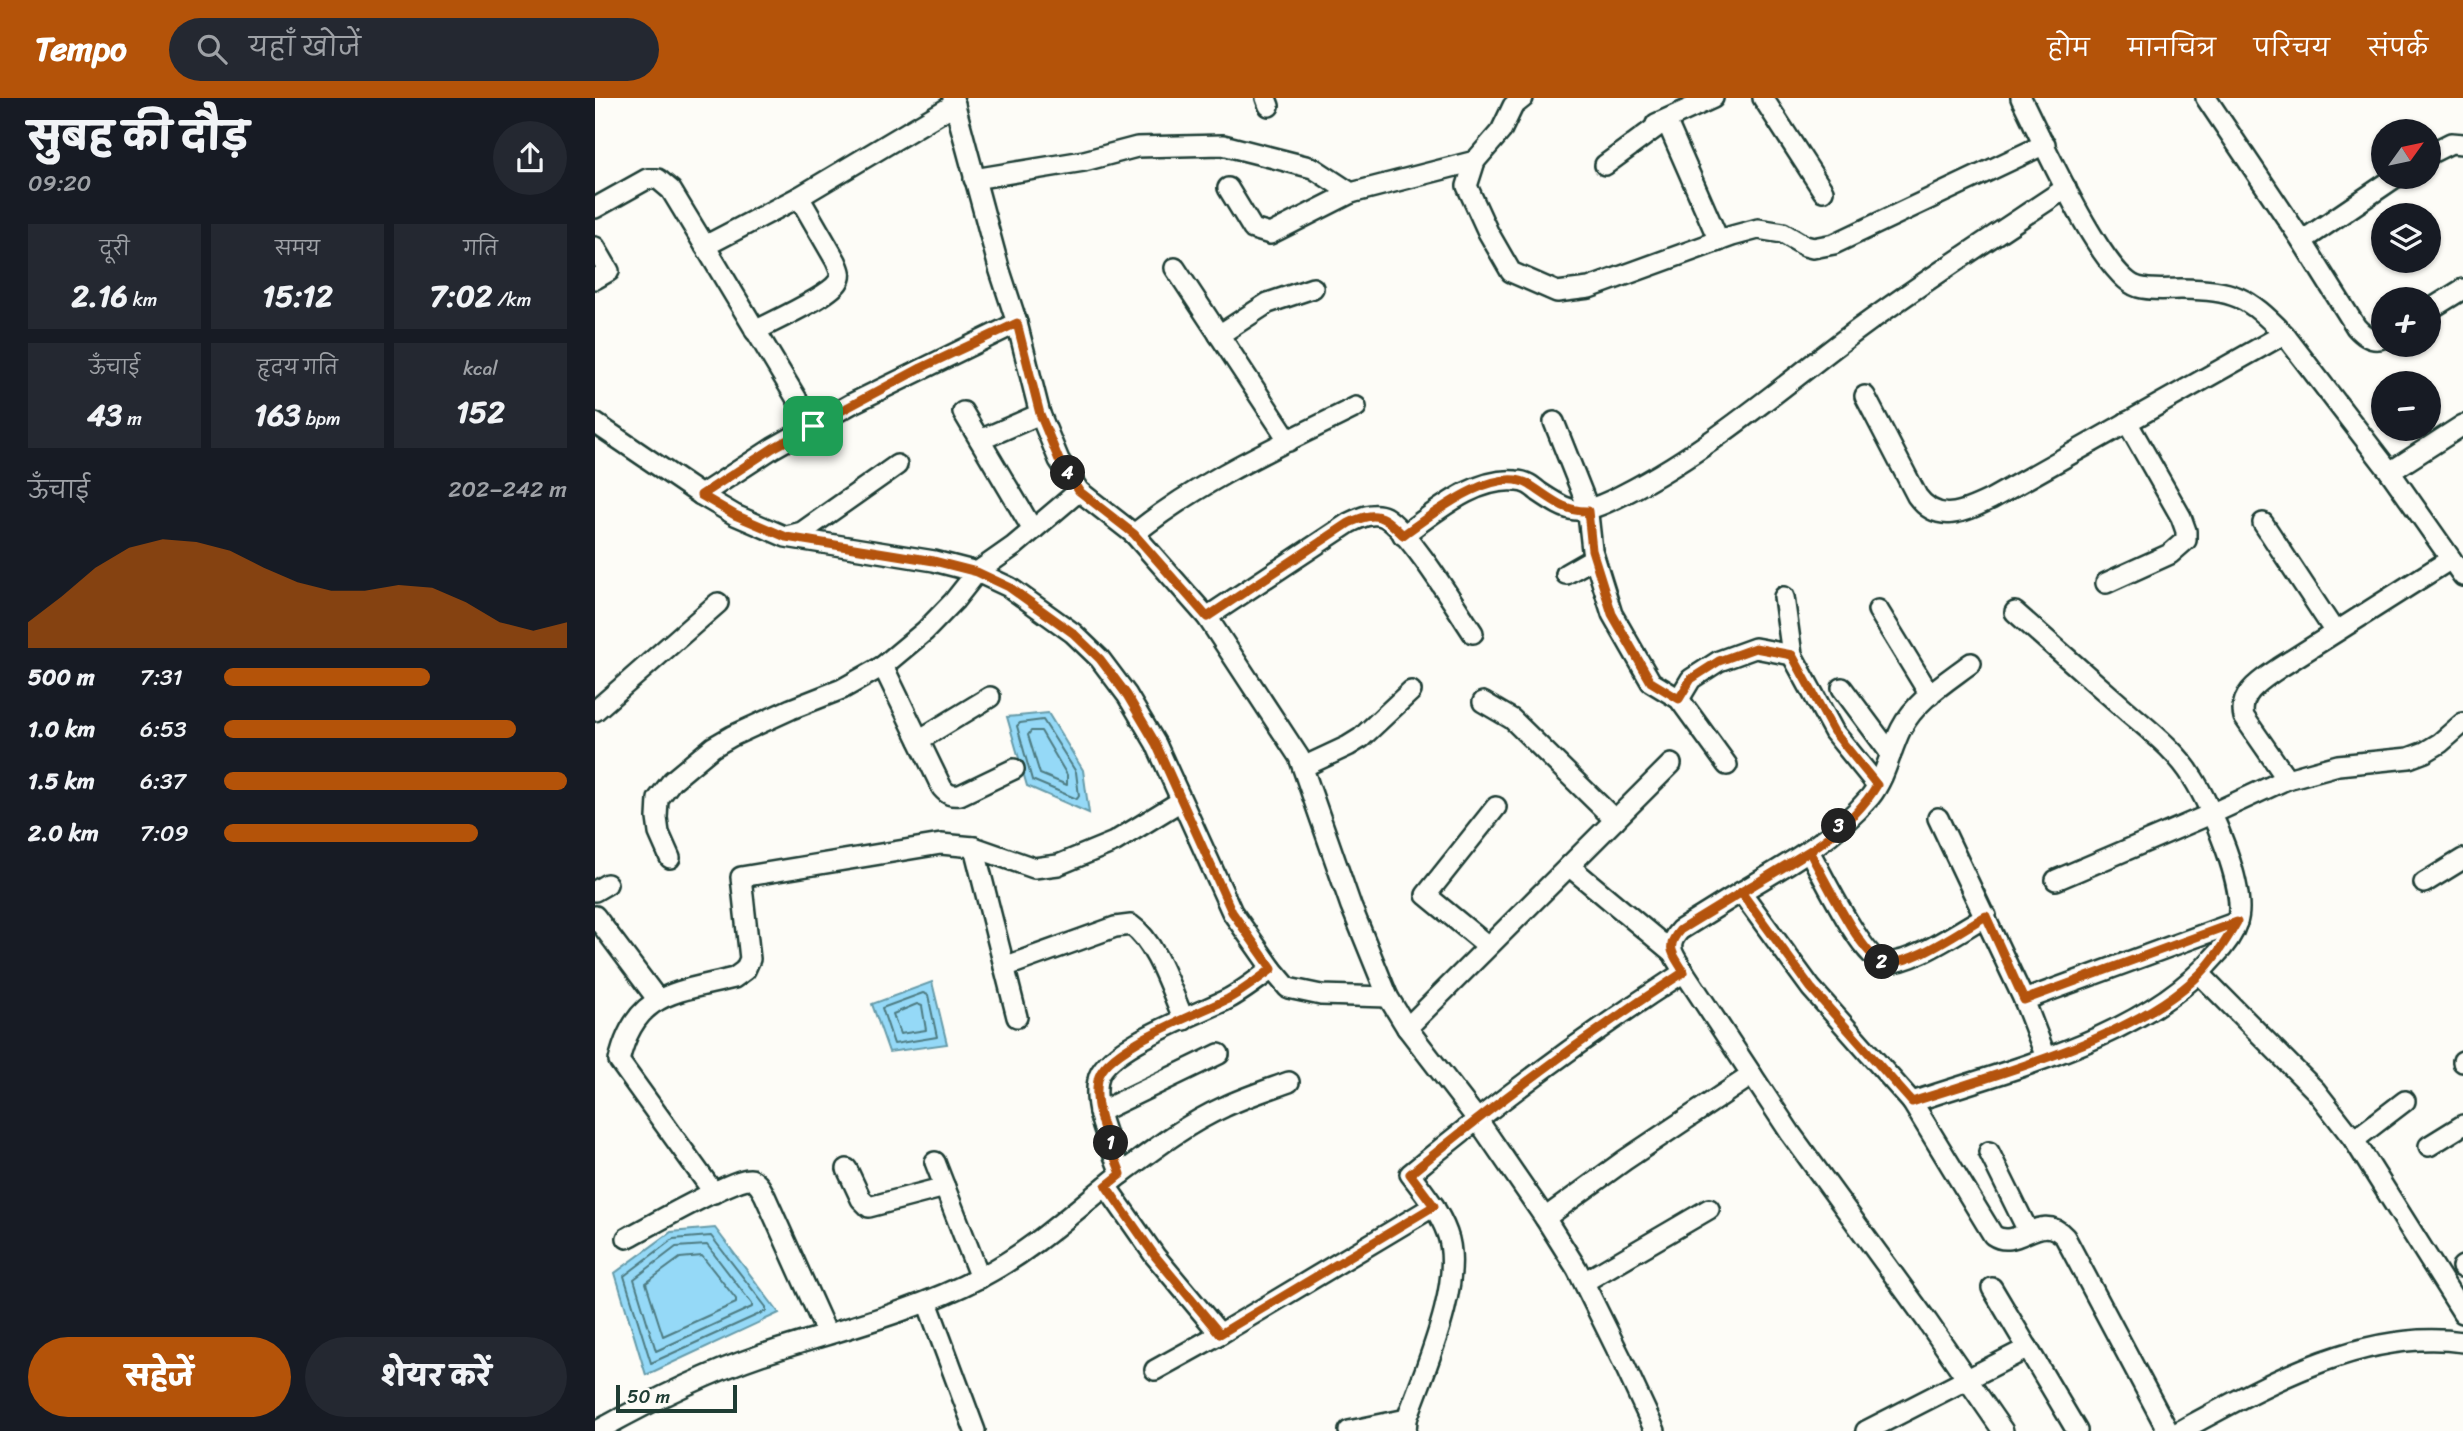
<!DOCTYPE html>
<html lang="hi">
<head>
<meta charset="utf-8">
<style>
	:root { --surface:#171b24; --page:#242831; --text:#f1f3f6; --muted:#9ea1a6; --accent:#b45309 }
	body { margin:0; font-family:Sriracha,"Playpen Sans Deva",sans-serif; background:var(--page); color:var(--text); height:100vh; display:flex; flex-direction:column; font-size:26px; white-space:nowrap }
	* { box-sizing:border-box; margin:0 }
	p { font-size:23px; color:var(--muted) }
	.icon { flex:none; width:38px; height:38px; fill:none; stroke:currentColor; stroke-width:2; stroke-linecap:round; stroke-linejoin:round }
	.map { position:relative; flex:1; overflow:hidden }
	.side { display:flex; flex-direction:column; background:var(--surface); width:595px }
	.side>* { flex:none }
	.needle { width:46px; rotate:57deg }
	.tools { position:absolute; left:1776px; top:21px; display:grid; gap:14px }
	.tools a { display:grid; place-items:center; width:70px; height:70px; border-radius:50%; background:var(--surface); box-shadow:0 2px 5px #0004; font-size:35px }
	.scale { position:absolute; left:21px; bottom:18px; width:121px; box-sizing:border-box; padding-left:7px; border:4px solid #1f3d34; border-top:0; font-size:19px; line-height:24px; white-space:nowrap; color:#1f3d34; -webkit-text-stroke:5px #fdfcf7; paint-order:stroke }
	.pin { position:absolute; display:grid; place-items:center; width:60px; height:60px; color:#fff; margin:-30px; border-radius:14px; box-shadow:0 4px 10px #0006 }
	.km { position:absolute; width:35px; height:35px; margin:-18px; border-radius:50%; background:#222; color:#fff; font-size:19px; line-height:35px; text-align:center }
	.round { display:grid; place-items:center; flex:none; width:74px; height:74px; border-radius:37px; background:var(--page) }
	.headline { display:flex; align-items:center; justify-content:space-between; height:119px; padding:0 28px }
	h1 { font-size:38px; font-weight:800; line-height:52px }
	.stats { display:grid; grid-template-columns:repeat(3,1fr); gap:10px; height:119px; padding:7px 28px }
	.stats div { display:grid; align-content:center; border-radius:0px; background:var(--page); text-align:center }
	.stats b { font-size:30px; font-weight:800 }
	.stats small { font-size:19px; font-weight:400 }
	.stats p { font-size:19px }
	.chart { height:196px; padding:14px 28px }
	.chart p { display:flex; justify-content:space-between }
	.chart svg { width:100%; height:126px; margin-top:7px; fill:var(--accent); opacity:.7 }
	.action { display:flex; gap:14px; margin-top:auto; padding:14px 28px }
	.action a { flex:1; height:80px; border-radius:42px; background:var(--accent); color:#fff; font-size:28px; font-weight:800; line-height:80px; text-align:center }
	.action a+a { background:var(--page); color:var(--text) }
	ul { padding:0 28px; list-style:none; font-size:23px }
	li { display:grid; grid-template-columns:112px 84px 1fr; align-items:center; height:52px }
	li i { height:18px; border-radius:9px; background:var(--accent) }
	header { display:flex; align-items:center; gap:42px; box-sizing:border-box; height:98px; padding:0 35px; background:var(--accent); color:#fff }
	header strong { font-size:33px }
	nav { display:flex; gap:38px; margin-inline-start:auto; font-size:24px }
	.search { width:490px; height:63px; background:var(--page); display:flex; align-items:center; gap:18px; box-sizing:border-box; padding:0 24px; border-radius:38px; color:var(--muted); font-size:26px }
	main { display:flex; flex:1; min-height:0 }
	.map>svg:first-child { display:block }
</style>
</head>
<body>
<header>
<strong>Tempo</strong>
<div class="search"><svg class="icon" aria-label="search" viewBox="0 0 24 24"><circle cx="10" cy="10" r="6"/><path d="M15 15l6 6"/></svg>यहाँ खोजें</div>
<nav><a>होम</a><a>मानचित्र</a><a>परिचय</a><a>संपर्क</a></nav>
</header>
<main>
<section class="side">
<div class="headline"><div><h1>सुबह की दौड़</h1><p>09:20</p></div><a class="round"><svg class="icon" aria-label="share" viewBox="0 0 24 24"><path d="M12 15V3M7 8l5-5 5 5M5 13v7h14v-7"/></svg></a></div>
<div class="stats">
<div><p>दूरी</p><b>2.16<small> km</small></b></div>
<div><p>समय</p><b>15:12</b></div>
<div><p>गति</p><b>7:02<small> /km</small></b></div>
</div>
<div class="stats">
<div><p>ऊँचाई</p><b>43<small> m</small></b></div>
<div><p>हृदय गति</p><b>163<small> bpm</small></b></div>
<div><p>kcal</p><b>152</b></div>
</div>
<div class="chart"><p><span>ऊँचाई</span>202–242 m</p>
<svg viewBox="0 0 160 44" preserveAspectRatio="none"><path d="M0 44V35L10 26L20 16L30 9L40 6L50 7L60 10L70 16L80 21L90 24L100 24L110 22L120 23L130 28L140 35L150 38L160 35V44z"/></svg>
</div>
<ul>
<li><b>500 m</b>7:31<i style="width:60%"></i></li>
<li><b>1.0 km</b>6:53<i style="width:85%"></i></li>
<li><b>1.5 km</b>6:37<i style="width:100%"></i></li>
<li><b>2.0 km</b>7:09<i style="width:74%"></i></li>
</ul>
<div class="action"><a>सहेजें</a><a>शेयर करें</a></div>
</section>
<div class="map">
<svg width="1868" height="1333" viewBox="0 0 1868 1333">
	<rect width="100%" height="100%" fill="#fdfcf7"/>
	<filter id="ink" filterUnits="userSpaceOnUse"><feTurbulence type="fractalNoise" baseFrequency=".0143" numOctaves="2"/><feDisplacementMap in="SourceGraphic" scale="14" xChannelSelector="R" yChannelSelector="G"/><feConvolveMatrix kernelMatrix="1 2 1 2 8 2 1 2 1" color-interpolation-filters="sRGB"/></filter>
	<g filter="url(#ink)">
		<g fill="#95d9f7" stroke="#669ba9" stroke-width="2">
			<path d="M453,615L488,672L494,715L432,688L412,619Z"/>
			<path d="M337,884L352,946L294,954L277,906Z"/>
			<path d="M120,1130L184,1215L51,1277L20,1175L76,1134Z"/>
		</g>
		<g fill="none" stroke-linecap="round" stroke-linejoin="round">
			<g stroke="#4e7b82" stroke-width="2">
				<path d="M448,622L481,674L484,698L482,701L437,682L422,628L425,625Z"/>
				<path d="M436,633H446L472,677V687L445,676L433,637Z"/>
				<path d="M328,895L333,897L342,939L299,946L287,910Z"/>
				<path d="M322,906L327,908L331,932L305,936L298,916Z"/>
				<path d="M116,1138L171,1209V1213L56,1265L29,1178L78,1141Z"/>
				<path d="M112,1147L157,1206V1209L61,1253L39,1181L81,1149Z"/>
				<path d="M107,1158L141,1201V1205L68,1238L51,1185L85,1160Z"/>
			</g>
			<defs>
				<g id="minor">
					<path d="M358,0L404,170L422,225L445,316L464,362L484,393L539,436L612,519L704,659L756,808L793,899L812,930L882,1021L950,1120L982,1171L1028,1264L1060,1333"/>
					<path d="M671,0L674,8"/>
					<path d="M928,0L918,8L906,33L880,63L872,88L893,134L916,174L962,194L994,190L1137,138L1163,131L1188,135L1210,148L1218,150L1239,146L1450,46"/>
					<path d="M1168,0L1228,93"/>
					<path d="M1426,0C1445,37 1507,179 1543,189C1556,193 1572,191 1586,191C1639,192 1652,198 1689,236"/>
					<path d="M1611,0L1707,143L1761,229C1768,237 1777,244 1788,240"/>
					<path d="M1061,26L1118,0"/>
					<path d="M1834,56L1856,45L1868,46"/>
					<path d="M1010,67L1071,22L1124,143"/>
					<path d="M379,81L489,63L542,49L628,47L718,70L756,95L880,63"/>
					<path d="M633,90L658,131L675,136L756,95"/>
					<path d="M0,110L52,81H63L76,92L110,148L204,99L360,6"/>
					<path d="M1707,143L1801,79"/>
					<path d="M110,148L218,328"/>
					<path d="M0,149L14,173L0,181"/>
					<path d="M580,170L694,343"/>
					<path d="M1834,212L1868,191"/>
					<path d="M160,233C177,224 233,199 243,184C248,177 244,170 241,163L204,99"/>
					<path d="M624,237L673,205L718,190"/>
					<path d="M1270,298L1322,398C1343,427 1369,414 1396,401L1689,236L1795,374L1868,478"/>
					<path d="M368,314L438,432"/>
					<path d="M959,324L992,407L997,452L1017,516L1056,584L1084,601L1132,667"/>
					<path d="M0,325L106,397L140,417L191,439L339,463L382,474L414,489L478,535L505,561L532,597L561,646L637,814L677,871"/>
					<path d="M385,342L445,316"/>
					<path d="M1795,374L1868,327"/>
					<path d="M106,397L178,350L258,305L422,225"/>
					<path d="M1668,425L1740,534"/>
					<path d="M539,436C606,382 685,347 761,309"/>
					<path d="M808,437C840,415 879,379 921,383C931,383 937,388 944,394C975,415 983,418 1017,402C1109,358 1184,290 1265,230C1332,181 1402,136 1471,90"/>
					<path d="M192,438L207,434L302,367"/>
					<path d="M971,476L999,460"/>
					<path d="M1511,485L1575,456L1591,442V433L1586,419L1532,324"/>
					<path d="M1189,499L1197,557L1239,634L1282,687"/>
					<path d="M1283,512L1335,597"/>
					<path d="M612,519L754,425C764,420 778,413 790,419C815,434 860,508 878,535"/>
					<path d="M288,568L347,690C353,697 356,698 365,697L419,671"/>
					<path d="M1247,590L1296,656"/>
					<path d="M1084,601L1096,581L1124,563L1160,550L1197,557"/>
					<path d="M888,604L917,621L1020,722"/>
					<path d="M0,613L123,505"/>
					<path d="M324,642L395,599"/>
					<path d="M708,669L753,648L766,640L816,593"/>
					<path d="M1692,681L1649,619C1643,595 1667,582 1684,570L1856,461"/>
					<path d="M1343,720L1429,902L1451,959"/>
					<path d="M379,749L422,919"/>
					<path d="M1214,753C1226,774 1267,860 1288,864C1314,869 1367,831 1391,818"/>
					<path d="M75,760L64,735L62,720L63,701L77,683L118,649L137,638L196,611L247,591L288,568L330,533L359,503L382,474L419,448L484,393"/>
					<path d="M974,768L1077,854"/>
					<path d="M1461,782L1616,716L1692,681L1743,667L1814,660L1830,654L1845,645L1868,625"/>
					<path d="M1829,785L1868,761"/>
					<path d="M0,793L12,786"/>
					<path d="M1146,794C1192,767 1240,740 1275,699C1291,679 1295,653 1306,631C1321,602 1351,584 1376,565"/>
					<path d="M0,818L63,902"/>
					<path d="M893,848L831,797L901,709"/>
					<path d="M409,869L520,829L536,827C562,845 576,893 589,922"/>
					<path d="M1089,874C1079,857 1069,849 1085,832L1146,794L1216,890L1317,1004C1416,971 1549,940 1619,859C1628,850 1638,837 1642,824C1653,793 1616,708 1598,680C1582,653 1554,632 1531,612C1494,579 1457,547 1420,514"/>
					<path d="M1605,876L1721,993L1759,1042L1868,1215"/>
					<path d="M1429,902L1642,824"/>
					<path d="M812,930L1076,666"/>
					<path d="M1868,964V963"/>
					<path d="M1317,1004L1398,1137C1423,1154 1445,1111 1470,1139L1573,1333"/>
					<path d="M504,1014L624,956"/>
					<path d="M1759,1042L1810,1003"/>
					<path d="M1834,1048L1868,1027"/>
					<path d="M1394,1054L1433,1133"/>
					<path d="M340,1064L385,1180"/>
					<path d="M252,1071L266,1101L274,1109L350,1089"/>
					<path d="M526,1076C516,1047 497,1013 503,982C508,950 603,916 633,901C648,893 663,881 677,871L693,890L726,897L793,899"/>
					<path d="M511,1088L560,1158L625,1236"/>
					<path d="M119,1095L24,963C40,894 79,895 139,880L150,872L155,861L146,779L346,746L379,749L439,770L463,767L519,744L586,703"/>
					<path d="M950,1120L1030,1062L1157,977"/>
					<path d="M32,1140C49,1131 144,1077 156,1081C163,1084 167,1092 170,1098L232,1236"/>
					<path d="M1867,1169L1868,1168"/>
					<path d="M989,1184L1114,1111"/>
					<path d="M1397,1190L1482,1333"/>
					<path d="M332,1204L380,1333"/>
					<path d="M560,1272L625,1236L839,1108"/>
					<path d="M2,1333C54,1304 110,1276 166,1257C240,1233 317,1215 386,1179C439,1152 481,1111 527,1075C559,1051 593,1025 629,1009C650,999 672,992 694,984"/>
					<path d="M754,1333L812,1321"/>
					<path d="M811,1333L812,1321C829,1273 870,1183 852,1135C844,1113 829,1094 815,1076C903,1003 993,936 1089,874L1196,1036L1332,1223L1408,1333"/>
					<path d="M1271,1333L1433,1250"/>
					<path d="M1585,1333C1668,1288 1770,1229 1868,1244"/>
				</g>
			</defs>
			<use href="#minor" stroke="#1f3d34" stroke-width="24"/>
			<use href="#minor" stroke="#fdfcf7" stroke-width="19"/>
		</g>
	</g>
	<g fill="none" stroke-linecap="round" stroke-linejoin="round" filter="url(#ink)">
		<defs>
			<path id="route" d="M218,328L178,350L106,397L140,417L191,439L339,463L382,474L414,489L478,535L505,561L532,597L561,646L637,814L677,871C663,881 648,893 633,901C603,916 508,950 503,982C497,1013 516,1047 526,1076L511,1088L560,1158L625,1236L839,1108L815,1076C903,1003 993,936 1089,874C1079,857 1069,850 1085,832L1214,753C1226,774 1267,860 1288,864C1314,870 1367,831 1391,818L1429,902L1642,824C1631,843 1620,861 1605,876C1539,941 1404,975 1317,1004L1216,890L1146,794C1194,766 1253,736 1282,687L1239,634L1197,557L1160,550L1124,563L1096,581L1084,601L1056,584L1017,516L997,452L993,413C969,414 954,399 935,387C900,365 835,418 808,437C787,417 782,412 754,425L612,519L539,436L484,393L464,362L445,316L422,225L326,270L218,328"/>
		</defs>
		<use href="#route" stroke="#fff" stroke-width="14"/>
		<use href="#route" stroke="#b45309" stroke-width="9"/>
	</g>
</svg>
<div class="tools">
<a><svg class="needle" viewBox="-14 -14 28 28"><path d="M0-13l5 13h-10z" fill="#e53935"/><path d="M0 13l5-13h-10z" fill="#9ea1a6"/></svg></a>
<a><svg class="icon" aria-label="layers" viewBox="0 0 24 24"><path d="M12 4l9 5-9 5-9-5zM3 14l9 5 9-5"/></svg></a>
<a>+</a>
<a>−</a>
</div>
<div class="scale">50 m</div>
<div class="pin" style="left:218px;top:328px;background:#1e9e55"><svg class="icon" aria-label="arrive" viewBox="0 0 24 24"><path d="M6 21V4h12l-3 4 3 4H6"/></svg></div>
<b class="km" style="left:516px;top:1045px">1</b>
<b class="km" style="left:1287px;top:864px">2</b>
<b class="km" style="left:1244px;top:728px">3</b>
<b class="km" style="left:473px;top:375px">4</b>
</div>
</main>
</body>
</html>
